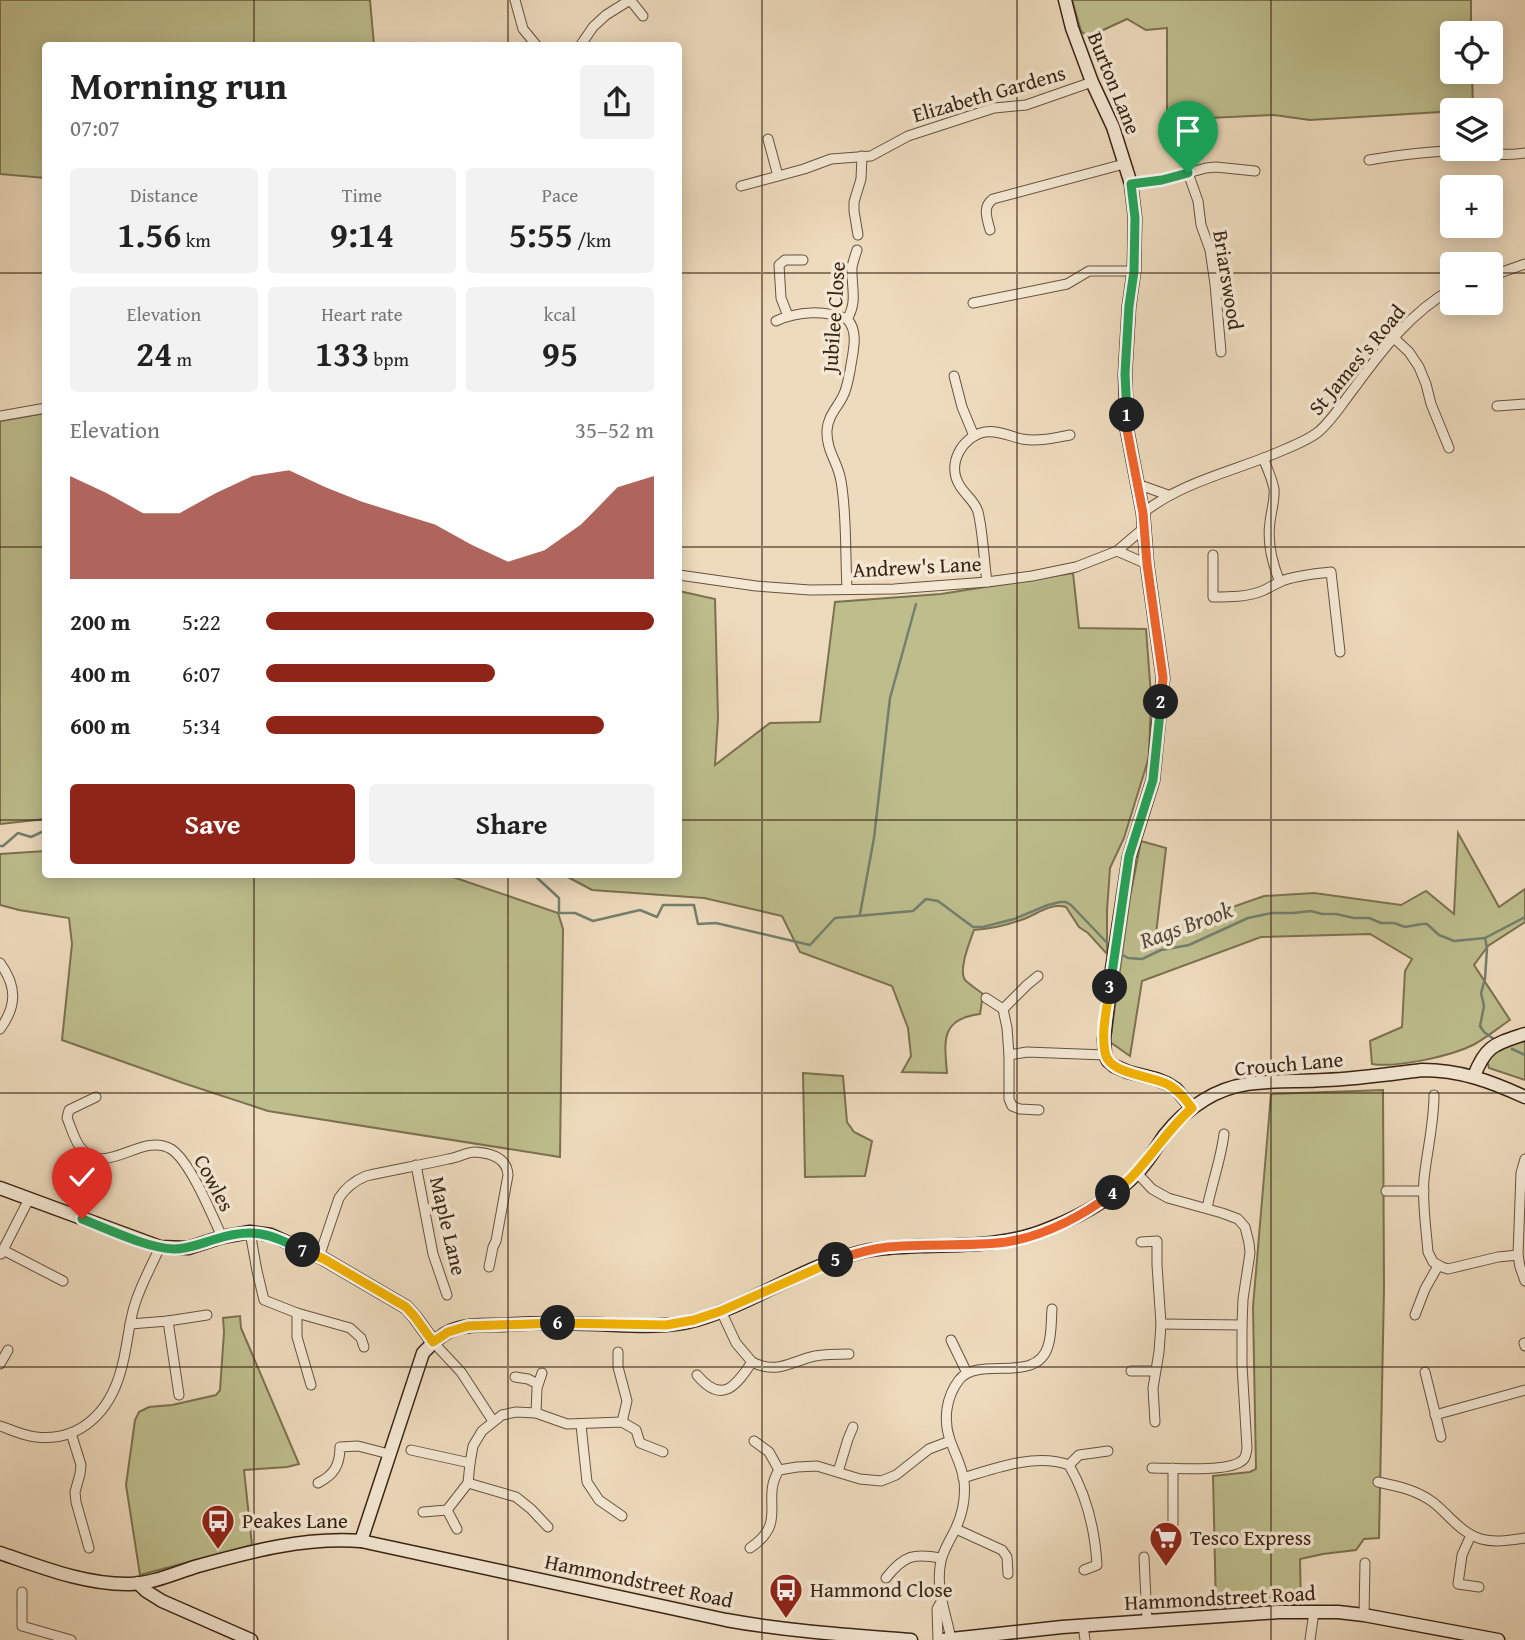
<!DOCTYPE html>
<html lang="en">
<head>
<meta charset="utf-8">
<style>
	:root { --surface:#fff; --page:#f2f2f2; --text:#222; --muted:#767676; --accent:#8f2418 }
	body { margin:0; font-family:"Gentium Book Plus",serif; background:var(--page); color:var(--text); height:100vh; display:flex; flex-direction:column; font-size:26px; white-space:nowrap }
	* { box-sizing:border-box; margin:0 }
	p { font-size:23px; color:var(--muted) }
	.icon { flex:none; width:38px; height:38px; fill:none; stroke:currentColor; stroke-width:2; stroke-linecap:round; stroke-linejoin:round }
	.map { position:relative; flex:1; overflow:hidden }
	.panel { position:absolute; left:42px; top:42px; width:640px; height:836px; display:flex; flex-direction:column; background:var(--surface); border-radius:7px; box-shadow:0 4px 18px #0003 }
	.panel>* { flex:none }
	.controls { position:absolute; left:1440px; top:21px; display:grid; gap:14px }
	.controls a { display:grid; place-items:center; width:63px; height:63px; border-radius:7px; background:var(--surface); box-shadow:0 4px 18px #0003; font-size:35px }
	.pin { position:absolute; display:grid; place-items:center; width:60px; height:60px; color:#fff; margin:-72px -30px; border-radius:50% 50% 50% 0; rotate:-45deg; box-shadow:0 0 7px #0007 }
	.pin .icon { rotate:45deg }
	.km { position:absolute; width:35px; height:35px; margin:-18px; border-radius:50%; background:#222; color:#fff; font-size:19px; line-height:35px; text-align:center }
	.round { display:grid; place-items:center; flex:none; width:74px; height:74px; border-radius:7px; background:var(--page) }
	.overview { display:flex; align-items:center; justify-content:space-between; height:119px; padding:0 28px }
	h1 { font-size:38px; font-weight:700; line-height:52px }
	.metrics { display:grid; grid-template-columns:repeat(3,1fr); gap:10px; height:119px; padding:7px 28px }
	.metrics div { display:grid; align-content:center; border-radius:7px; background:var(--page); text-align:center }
	.metrics b { font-size:35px; font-weight:700 }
	.metrics small { font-size:19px; font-weight:400 }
	.metrics p { font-size:19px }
	.chart { height:196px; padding:14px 28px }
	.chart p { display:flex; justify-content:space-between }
	.chart svg { width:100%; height:126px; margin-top:7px; fill:var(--accent); opacity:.7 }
	.button { display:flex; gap:14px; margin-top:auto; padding:14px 28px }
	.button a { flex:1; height:80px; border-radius:7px; background:var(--accent); color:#fff; font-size:28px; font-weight:700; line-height:80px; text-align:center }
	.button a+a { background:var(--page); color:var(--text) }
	ul { padding:0 28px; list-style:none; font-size:23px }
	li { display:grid; grid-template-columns:112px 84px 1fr; align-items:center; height:52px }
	li i { height:18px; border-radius:9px; background:var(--accent) }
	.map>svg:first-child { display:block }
</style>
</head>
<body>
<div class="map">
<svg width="1525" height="1640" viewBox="0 0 1525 1640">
	<rect width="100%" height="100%" fill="#eedbbd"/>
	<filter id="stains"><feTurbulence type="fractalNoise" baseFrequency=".00286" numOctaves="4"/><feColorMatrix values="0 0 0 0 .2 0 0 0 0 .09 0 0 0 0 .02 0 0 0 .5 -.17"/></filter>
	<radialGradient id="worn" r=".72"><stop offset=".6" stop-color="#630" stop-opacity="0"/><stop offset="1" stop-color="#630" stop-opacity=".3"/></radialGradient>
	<g fill="#bebe8d" stroke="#7c7150" stroke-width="2">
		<path d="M0,0H370L374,45L46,46L45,178L0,174Z"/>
		<path d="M1072,0H1471V33H1452V72H1472L1473,110L1310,120L1274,115L1167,120V28L1146,30L1127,19L1088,37L1081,31Z"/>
		<path d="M45,413V819L0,824V421Z"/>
		<path d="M1073,573L1079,628L1146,629L1151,695L1149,757L1124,838L1110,868L1107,911V954L1088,933L1079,927L1066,907C1049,902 1034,917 1018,921C1004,926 989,929 974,930C970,941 958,970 965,980C970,985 978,990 983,994L980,1014C941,1019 944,1039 947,1073L902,1072L911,1056L908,1028L892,986L800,952L782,916L704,898L592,890L564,875H679V591L715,599L718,718L715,765L770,723L820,722L835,602L941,594Z"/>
		<path d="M1458,833L1499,907L1525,889V922L1488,946L1474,965L1510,1020C1498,1028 1486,1038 1473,1045C1451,1056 1397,1068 1372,1064L1370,1041L1402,1027L1405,971L1412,959L1370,934L1261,937L1142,981L1130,1056L1110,1042L1130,897L1141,841L1166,848L1156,934L1264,896L1314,893L1401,905L1426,891L1454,914Z"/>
		<path d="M45,851L46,875H447L558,913L563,929L560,1157L268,1111L183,1083L62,1040L72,944L69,918L19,910L0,905V854Z"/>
		<path d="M1525,1038V1080L1489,1068L1487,1060L1497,1050Z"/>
		<path d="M803,1073L843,1076L847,1122L854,1132L872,1141L865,1176L805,1177Z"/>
		<path d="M1383,1090L1384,1289L1379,1538L1364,1539L1356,1550L1323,1554L1300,1559L1301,1605L1216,1608L1213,1476L1250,1472L1256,1469L1253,1307L1271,1094Z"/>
		<path d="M240,1316L241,1328L299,1464L287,1467L244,1470L252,1545L140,1575L126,1485L135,1420L139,1412L149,1407L172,1405L216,1395L220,1390L224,1332L223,1318Z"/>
	</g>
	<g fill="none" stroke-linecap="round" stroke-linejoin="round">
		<g stroke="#737f6f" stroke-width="2.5">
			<path d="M0,846H3L18,833L31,837L46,830"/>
			<path d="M534,875L559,898V913H575L593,921L640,910L657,917L663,905H694L698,924L716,923L810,945L835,918L913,911L926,899L938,901L973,927H983L1014,919L1048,905L1060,902H1066L1071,905L1111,947"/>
			<path d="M860,914L874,838L890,698L916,604"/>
			<path d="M1485,938L1487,948L1485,979L1481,993L1484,1006L1480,1026L1484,1032L1495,1040"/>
			<path d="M1119,953L1128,958L1142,959L1161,950L1189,945L1248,918L1272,913H1293L1311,911L1322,914H1336L1354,918H1369L1381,923H1394L1405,927L1422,924H1427L1439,935L1454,941L1485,938L1525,917"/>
			<path d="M1512,1049L1525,1055"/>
		</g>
		<defs>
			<g id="street">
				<path d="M515,0L523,29L537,46"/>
				<path d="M631,1L643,16"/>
				<path d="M580,46L593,27L606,15L630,0"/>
				<path d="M768,139L778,176"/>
				<path d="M1369,160C1399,155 1428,151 1458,151C1480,152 1503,157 1525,153"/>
				<path d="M1188,173L1198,201L1201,225L1210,250L1215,284L1221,352"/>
				<path d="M1131,184L1162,180L1206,168L1216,167L1255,171"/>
				<path d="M741,186L804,169L831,159L871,156L908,136L994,108L1026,105L1092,82"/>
				<path d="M990,230C987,218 982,207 993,199L1124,164"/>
				<path d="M858,235L854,211V202L861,179L862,156"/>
				<path d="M1491,276L1525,264"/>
				<path d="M973,303L1067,284L1089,271H1134"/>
				<path d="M788,316L781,298L779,265L785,260H803"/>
				<path d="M776,321C798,311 825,310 847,319"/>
				<path d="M1394,338L1409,352L1419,367L1426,384L1431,404L1449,448"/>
				<path d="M954,376L962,407L974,436"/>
				<path d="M1497,406L1525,404"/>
				<path d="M0,416L46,408"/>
				<path d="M1263,458C1267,468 1272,478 1274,489C1275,500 1271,512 1270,522C1267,543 1272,563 1280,582"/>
				<path d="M1137,484L1168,495"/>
				<path d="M1143,513C1179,484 1226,473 1269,456C1285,449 1303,443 1317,433C1332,421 1343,402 1355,387C1382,350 1411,312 1452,289"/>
				<path d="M1117,551L1147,564"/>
				<path d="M1213,555V597C1230,597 1247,597 1262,591C1269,588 1275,584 1282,581C1297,575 1315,574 1331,572L1340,652"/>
				<path d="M679,575L756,586L810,590L894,589L987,582L1032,576L1076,567L1117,551L1144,528"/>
				<path d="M987,582C984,561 983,532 978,512C975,501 966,496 960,486C946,465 962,436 985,432C998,430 1009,436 1022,439C1038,442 1054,438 1070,435"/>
				<path d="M847,588C845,553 847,516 841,481C838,462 826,451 827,430C828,416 837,408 843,396C847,388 848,380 850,371C852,355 860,332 847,319C858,302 851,286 852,267C853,262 855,256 857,250"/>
				<path d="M0,963C17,986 17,1006 0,1029"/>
				<path d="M1038,976L1027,985L1003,1009L1007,1028L1009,1055V1099L1012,1106L1020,1109L1039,1110"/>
				<path d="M986,998L1003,1009"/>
				<path d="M1009,1055L1027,1052L1105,1055"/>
				<path d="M1434,1095C1434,1123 1427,1151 1424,1179C1422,1203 1426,1227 1428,1252L1433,1262L1442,1267L1448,1269L1498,1257L1518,1255"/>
				<path d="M96,1097L69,1110L67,1118C71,1127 74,1139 80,1147C105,1180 141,1131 171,1149C190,1161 212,1215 222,1237"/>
				<path d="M1525,1159L1521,1173L1518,1255L1520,1267L1525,1281"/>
				<path d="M416,1165L433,1254L447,1295"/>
				<path d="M1137,1173L1152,1189L1168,1198L1222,1213L1238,1219L1245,1227L1249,1243L1250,1253L1243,1299L1242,1325V1365L1247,1448C1246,1454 1246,1459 1240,1462C1225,1472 1172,1468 1152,1468"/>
				<path d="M1386,1191H1424"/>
				<path d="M1207,1208C1212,1183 1221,1159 1224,1134"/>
				<path d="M250,1232L257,1271L264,1300L297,1313V1337L311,1385"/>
				<path d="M1141,1242L1157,1241V1265L1161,1324L1159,1352L1153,1388L1155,1422"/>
				<path d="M3,1250L63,1281"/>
				<path d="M1,1254L29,1199"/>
				<path d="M319,1257L339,1198C346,1187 354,1181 366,1176C393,1170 421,1165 448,1159C457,1158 467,1152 475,1152C491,1153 507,1158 508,1175L496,1241L493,1247L489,1267"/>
				<path d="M721,1311L736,1343L752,1362"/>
				<path d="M297,1313L350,1328L361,1338L364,1347"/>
				<path d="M1415,1315L1425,1289L1438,1266"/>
				<path d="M168,1321L207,1315"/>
				<path d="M130,1324L168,1321L179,1395"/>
				<path d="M1161,1324L1242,1325"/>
				<path d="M951,1340L967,1373"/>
				<path d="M433,1342L461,1372L493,1421"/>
				<path d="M1524,1343L1525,1346"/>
				<path d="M618,1352V1367L627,1401L622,1422"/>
				<path d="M0,1364L8,1350"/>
				<path d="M1131,1371H1155"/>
				<path d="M1425,1372L1441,1437"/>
				<path d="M697,1375C722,1405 736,1386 752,1362C778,1375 791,1361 815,1356C826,1354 837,1354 849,1354"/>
				<path d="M515,1377L528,1379L538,1384"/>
				<path d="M536,1413L537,1388L542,1373"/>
				<path d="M1435,1415L1525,1390"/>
				<path d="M581,1425L587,1482L599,1500L622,1516"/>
				<path d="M0,1426C12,1430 24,1436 36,1437C81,1442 110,1411 121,1370C127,1350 128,1328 134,1307C140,1286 151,1267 160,1247"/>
				<path d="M71,1433L81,1465L80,1474L75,1492L76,1502L89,1548"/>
				<path d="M754,1441L769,1452L779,1470"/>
				<path d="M411,1450L470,1463"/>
				<path d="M1069,1465L1079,1455L1108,1451"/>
				<path d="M1173,1468V1524"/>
				<path d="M838,1472L848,1439L853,1427"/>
				<path d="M963,1478C995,1468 1036,1453 1069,1465C1087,1496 1095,1530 1097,1565L1084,1570"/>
				<path d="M1378,1482C1397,1486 1417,1490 1434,1503C1449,1515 1461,1533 1481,1539C1495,1543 1511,1540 1525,1538"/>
				<path d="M318,1483C334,1475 340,1465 340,1447L358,1446L389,1454"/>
				<path d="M468,1483L470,1463L473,1446L482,1431L502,1415L516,1412L536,1413L567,1424L622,1422L636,1430L640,1443L663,1452"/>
				<path d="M447,1510L457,1529"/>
				<path d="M423,1512L447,1510L468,1483L516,1497L531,1509L548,1527"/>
				<path d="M956,1529L1002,1550L1007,1557L1008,1574"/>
				<path d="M1471,1535L1462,1555L1458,1584L1479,1587"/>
				<path d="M750,1548C789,1522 760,1500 779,1470L797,1467L817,1466L860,1479L881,1481L896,1475L929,1449L950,1441"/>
				<path d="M1144,1557L1147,1621"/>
				<path d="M886,1578C904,1555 914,1553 941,1558"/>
				<path d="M22,1592V1626L71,1640"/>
				<path d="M1364,1615L1365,1563"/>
				<path d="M1083,1625L1085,1640"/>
				<path d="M951,1639C946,1613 935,1588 941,1561C943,1551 949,1542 954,1532C962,1516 966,1499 964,1481C962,1466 955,1454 950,1440C943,1420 946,1397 959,1380C978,1355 1037,1385 1048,1346C1052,1334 1051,1321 1052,1309"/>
				<path d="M938,1640L937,1609L941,1602"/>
				<path d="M1310,1640L1314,1612"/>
			</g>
			<g id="secondary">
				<path d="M1065,0L1072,28L1092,82L1113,127L1131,184L1135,218L1134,271L1129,306L1125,374L1127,430L1143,513L1147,564L1163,678L1153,780L1129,857L1112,969L1104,1039L1105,1055L1108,1061L1114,1066L1128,1072L1156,1079L1168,1084L1176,1089L1192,1108"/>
				<path d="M1474,1076C1486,1045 1495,1044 1525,1034"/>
				<path d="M0,1188L160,1247L188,1248L222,1237L250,1232L271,1235L324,1259L406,1307L415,1317L433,1342"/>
				<path d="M361,1541L423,1353C431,1345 438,1337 448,1332C465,1324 484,1325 501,1325C532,1323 563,1323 594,1324C627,1325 664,1329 696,1320C753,1303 803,1267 861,1252C880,1247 900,1247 920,1246C963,1245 1008,1246 1048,1229C1081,1216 1115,1197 1139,1171C1149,1160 1156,1148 1164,1136C1175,1122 1189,1109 1204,1100C1241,1076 1283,1083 1325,1080C1357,1079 1390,1074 1422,1070C1460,1070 1490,1081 1525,1097"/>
				<path d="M0,1553C41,1567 86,1585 130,1584C154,1583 175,1573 198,1566C252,1551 305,1537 361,1541L726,1620C787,1631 849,1635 911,1640"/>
				<path d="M138,1583L146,1591L162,1601L251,1640"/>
				<path d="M942,1640L1062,1627L1279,1612H1338L1364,1615L1498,1640"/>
			</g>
		</defs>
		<use href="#street" stroke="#66523e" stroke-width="11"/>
		<use href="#secondary" stroke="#392414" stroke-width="15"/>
		<use href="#street" stroke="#f4e8d4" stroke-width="9"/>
		<use href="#secondary" stroke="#f4e8d4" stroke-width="12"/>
	</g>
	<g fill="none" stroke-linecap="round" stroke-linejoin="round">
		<defs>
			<path id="split-1" d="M1127,415L1125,374L1129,306L1134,271L1135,218L1131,184L1162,180L1188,173"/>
			<path id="split-2" d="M1127,415V430L1143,513L1147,564L1163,678L1161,702"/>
			<path id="split-3" d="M1110,987L1129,856L1153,780L1161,702"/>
			<path id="split-4" d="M1110,987C1107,1008 1101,1032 1105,1052C1108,1075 1152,1075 1169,1085C1179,1091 1185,1099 1192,1108C1162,1134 1145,1170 1113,1193"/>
			<path id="split-5" d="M836,1260C853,1254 870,1249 888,1247C927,1243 967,1247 1006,1242C1044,1236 1082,1216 1113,1193"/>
			<path id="split-6" d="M558,1323L666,1325L694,1320L721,1311L836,1260"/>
			<path id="split-7" d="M303,1250L324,1259L406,1307L415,1317L433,1342L448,1332L468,1326L558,1323"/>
			<path id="split-8" d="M82,1219C108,1229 147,1248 174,1249C189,1249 202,1243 216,1239C254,1227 269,1234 303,1250"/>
		</defs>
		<use href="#split-1" stroke="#fff" stroke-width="14"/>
		<use href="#split-2" stroke="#fff" stroke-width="14"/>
		<use href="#split-3" stroke="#fff" stroke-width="14"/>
		<use href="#split-4" stroke="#fff" stroke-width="14"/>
		<use href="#split-5" stroke="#fff" stroke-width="14"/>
		<use href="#split-6" stroke="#fff" stroke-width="14"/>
		<use href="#split-7" stroke="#fff" stroke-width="14"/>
		<use href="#split-8" stroke="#fff" stroke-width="14"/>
		<use href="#split-1" stroke="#22a559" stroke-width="9"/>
		<use href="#split-2" stroke="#f0652b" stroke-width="9"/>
		<use href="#split-3" stroke="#22a559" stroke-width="9"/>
		<use href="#split-4" stroke="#f5b400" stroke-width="9"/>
		<use href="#split-5" stroke="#f0652b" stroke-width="9"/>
		<use href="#split-6" stroke="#f5b400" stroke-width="9"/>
		<use href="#split-7" stroke="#f5b400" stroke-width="9"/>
		<use href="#split-8" stroke="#22a559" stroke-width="9"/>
	</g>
	<path fill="none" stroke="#392414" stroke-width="2" stroke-opacity="0.55" d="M254,0V46M508,0V46M762,0V1640M1017,0V1640M1271,0V1640M0,273H46M679,273H1452M1491,273H1525M0,547H46M679,547H1525M0,820H46M679,820H1525M254,875V1640M508,875V1640M0,1093H1525M0,1367H1525"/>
	<defs>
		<symbol id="bus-pin" viewBox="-11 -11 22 30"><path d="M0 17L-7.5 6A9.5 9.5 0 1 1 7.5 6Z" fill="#8f2418" stroke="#f4e8d4"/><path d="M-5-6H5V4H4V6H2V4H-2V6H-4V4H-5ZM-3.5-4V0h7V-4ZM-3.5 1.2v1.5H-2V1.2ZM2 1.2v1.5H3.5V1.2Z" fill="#fff"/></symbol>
		<symbol id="supermarket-pin" viewBox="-11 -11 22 30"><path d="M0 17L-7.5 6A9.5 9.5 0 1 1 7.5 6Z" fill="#8f2418" stroke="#f4e8d4"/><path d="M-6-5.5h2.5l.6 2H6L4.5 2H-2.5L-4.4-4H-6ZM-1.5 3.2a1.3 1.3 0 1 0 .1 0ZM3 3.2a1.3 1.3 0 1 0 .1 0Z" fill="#fff"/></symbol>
	</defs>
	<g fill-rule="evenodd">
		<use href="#bus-pin" x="199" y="1502" width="38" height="52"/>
		<use href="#supermarket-pin" x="1147" y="1519" width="38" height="52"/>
		<use href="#bus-pin" x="767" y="1571" width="38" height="52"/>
	</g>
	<g text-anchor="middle" stroke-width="7" stroke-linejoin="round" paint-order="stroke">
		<g font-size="21" fill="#392414" stroke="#f4e8d4">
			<text transform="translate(1114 83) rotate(68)" y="7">Burton Lane</text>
			<text transform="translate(989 94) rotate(-16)" y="7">Elizabeth Gardens</text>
			<text transform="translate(1228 280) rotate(81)" y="7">Briarswood</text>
			<text transform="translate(834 317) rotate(-86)" y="7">Jubilee Close</text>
			<text transform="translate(1357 360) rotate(-50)" y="7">St James's Road</text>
			<text transform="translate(917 567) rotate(-3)" y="7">Andrew's Lane</text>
			<text transform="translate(1289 1064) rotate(-5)" y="7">Crouch Lane</text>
			<text transform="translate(214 1183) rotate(62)" y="7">Cowles</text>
			<text transform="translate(448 1226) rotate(77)" y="7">Maple Lane</text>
			<text transform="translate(639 1581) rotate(12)" y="7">Hammondstreet Road</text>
			<text transform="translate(1220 1598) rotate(-3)" y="7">Hammondstreet Road</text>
		</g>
		<g font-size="21" fill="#392414" stroke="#f4e8d4" text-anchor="start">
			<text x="242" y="1528">Peakes Lane</text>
			<text x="1190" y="1545">Tesco Express</text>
			<text x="810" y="1597">Hammond Close</text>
		</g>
		<g font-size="23" font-style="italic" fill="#514a3a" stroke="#f4e8d4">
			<text transform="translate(1186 925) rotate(-20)" y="8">Rags Brook</text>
		</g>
	</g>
	<rect width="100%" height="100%" filter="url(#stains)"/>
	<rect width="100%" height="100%" fill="url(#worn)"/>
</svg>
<div class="controls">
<a><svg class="icon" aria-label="locate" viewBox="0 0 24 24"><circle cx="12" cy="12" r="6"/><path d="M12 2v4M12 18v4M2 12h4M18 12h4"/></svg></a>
<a><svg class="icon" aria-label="layers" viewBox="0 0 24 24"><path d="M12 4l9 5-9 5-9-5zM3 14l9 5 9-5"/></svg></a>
<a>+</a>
<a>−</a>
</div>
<div class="pin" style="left:1188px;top:173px;background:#1e9e55"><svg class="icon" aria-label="arrive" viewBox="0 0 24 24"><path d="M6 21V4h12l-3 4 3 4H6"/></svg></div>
<div class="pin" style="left:82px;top:1219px;background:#d93025"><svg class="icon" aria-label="check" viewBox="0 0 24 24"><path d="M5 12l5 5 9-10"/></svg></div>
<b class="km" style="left:1127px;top:415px">1</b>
<b class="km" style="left:1161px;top:702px">2</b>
<b class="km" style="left:1110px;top:987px">3</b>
<b class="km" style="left:1113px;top:1193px">4</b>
<b class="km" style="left:836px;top:1260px">5</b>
<b class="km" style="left:558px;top:1323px">6</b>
<b class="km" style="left:303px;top:1250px">7</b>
<section class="panel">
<div class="overview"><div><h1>Morning run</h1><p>07:07</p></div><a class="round"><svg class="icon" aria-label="share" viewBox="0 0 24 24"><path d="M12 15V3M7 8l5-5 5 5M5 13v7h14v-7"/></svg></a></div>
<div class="metrics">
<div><p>Distance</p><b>1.56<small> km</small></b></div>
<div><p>Time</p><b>9:14</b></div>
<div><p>Pace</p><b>5:55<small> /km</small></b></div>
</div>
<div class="metrics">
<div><p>Elevation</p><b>24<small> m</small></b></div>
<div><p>Heart rate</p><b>133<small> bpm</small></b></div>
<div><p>kcal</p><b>95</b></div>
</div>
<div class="chart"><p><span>Elevation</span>35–52 m</p>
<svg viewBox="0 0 160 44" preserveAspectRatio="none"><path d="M0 44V8L10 14L20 21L30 21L40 14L50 8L60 6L70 12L80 17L90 21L100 25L110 32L120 38L130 34L140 25L150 12L160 8V44z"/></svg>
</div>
<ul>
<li><b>200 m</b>5:22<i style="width:100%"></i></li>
<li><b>400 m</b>6:07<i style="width:59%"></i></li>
<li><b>600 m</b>5:34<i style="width:87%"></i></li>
</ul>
<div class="button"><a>Save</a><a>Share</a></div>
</section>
</div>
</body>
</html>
